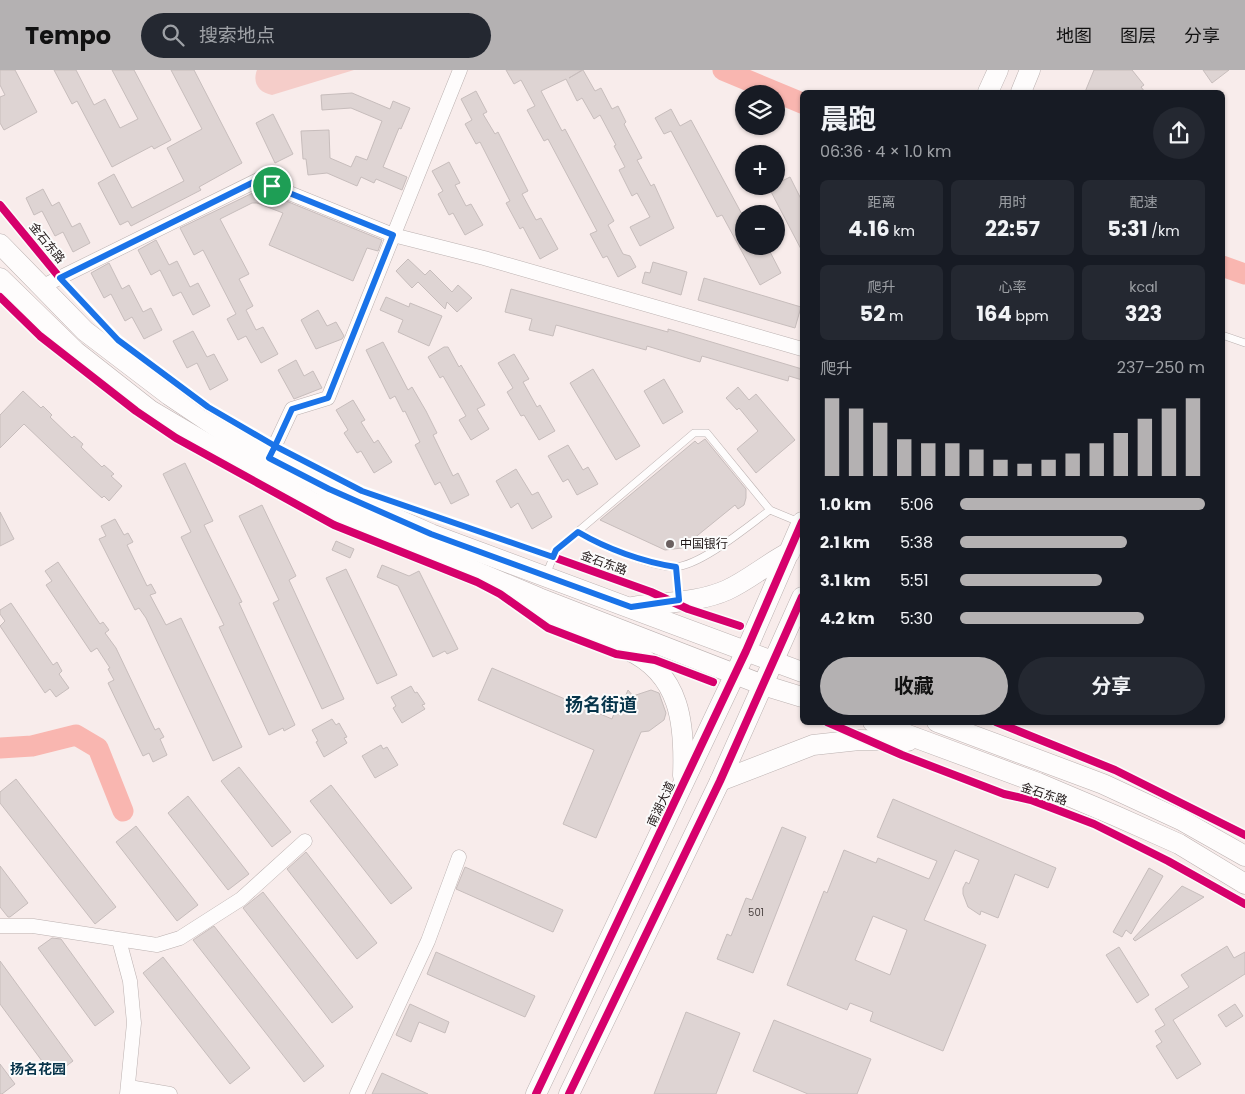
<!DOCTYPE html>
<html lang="zh">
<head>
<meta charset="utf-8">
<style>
	:root { --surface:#171b24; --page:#242831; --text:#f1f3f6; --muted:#9ea1a6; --accent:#b4b1b2 }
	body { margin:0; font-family:Poppins,"Noto Sans SC",sans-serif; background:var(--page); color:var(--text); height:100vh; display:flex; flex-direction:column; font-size:19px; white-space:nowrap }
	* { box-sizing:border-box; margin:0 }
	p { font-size:16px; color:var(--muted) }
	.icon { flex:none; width:28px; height:28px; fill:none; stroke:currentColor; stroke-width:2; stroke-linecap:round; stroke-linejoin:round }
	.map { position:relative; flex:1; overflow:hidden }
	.drawer { position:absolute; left:800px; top:20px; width:425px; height:635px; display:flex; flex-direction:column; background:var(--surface); border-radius:8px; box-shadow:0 1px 4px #0004 }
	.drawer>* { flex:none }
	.buttons { position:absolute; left:735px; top:15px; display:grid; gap:10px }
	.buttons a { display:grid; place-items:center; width:50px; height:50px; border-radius:50%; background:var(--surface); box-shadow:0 1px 4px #0004; font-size:25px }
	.pin { position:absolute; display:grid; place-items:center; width:42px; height:42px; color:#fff; margin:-21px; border:2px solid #fff; border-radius:50%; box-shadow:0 1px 5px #0007 }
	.round { display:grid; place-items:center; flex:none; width:52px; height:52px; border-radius:26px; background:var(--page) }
	.summary { display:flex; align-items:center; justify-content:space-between; height:85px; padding:0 20px }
	h1 { font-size:28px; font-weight:700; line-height:38px }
	.stats { display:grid; grid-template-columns:repeat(3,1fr); gap:8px; height:85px; padding:5px 20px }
	.stats div { display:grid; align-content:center; border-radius:8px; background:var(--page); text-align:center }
	.stats b { font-size:21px; font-weight:700 }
	.stats small { font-size:14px; font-weight:400 }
	.stats p { font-size:14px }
	.chart { height:140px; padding:10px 20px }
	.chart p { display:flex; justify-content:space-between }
	.chart svg { width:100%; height:90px; margin-top:5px; stroke:var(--accent); stroke-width:6 }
	.primary-button { display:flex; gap:10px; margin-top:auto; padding:10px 20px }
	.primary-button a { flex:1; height:58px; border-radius:30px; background:var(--accent); color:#111; font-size:20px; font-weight:700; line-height:58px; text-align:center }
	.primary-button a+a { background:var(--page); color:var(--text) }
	ul { padding:0 20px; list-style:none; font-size:16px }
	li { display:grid; grid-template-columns:80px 60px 1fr; align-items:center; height:38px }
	li i { height:12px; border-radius:6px; background:var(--accent) }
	header { display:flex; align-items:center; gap:30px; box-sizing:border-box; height:70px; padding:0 25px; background:var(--accent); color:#111 }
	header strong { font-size:24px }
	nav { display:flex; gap:28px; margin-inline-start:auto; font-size:18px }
	.search { width:350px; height:45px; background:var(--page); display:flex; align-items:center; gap:12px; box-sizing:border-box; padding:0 18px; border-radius:28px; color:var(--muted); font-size:19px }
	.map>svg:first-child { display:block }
</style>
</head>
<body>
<header>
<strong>Tempo</strong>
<div class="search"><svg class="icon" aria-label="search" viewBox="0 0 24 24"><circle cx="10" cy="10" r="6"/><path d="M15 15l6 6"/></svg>搜索地点</div>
<nav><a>地图</a><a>图层</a><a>分享</a></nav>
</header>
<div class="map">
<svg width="1245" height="1024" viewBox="0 0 1245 1024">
	<rect width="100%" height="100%" fill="#f8eceb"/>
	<path fill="#f5cdc9" d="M257,0H354L272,25C259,23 252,13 257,0Z"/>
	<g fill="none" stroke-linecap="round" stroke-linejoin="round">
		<g stroke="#f9b6b0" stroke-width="21">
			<path d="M723,0L802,33"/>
			<path d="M1222,196L1245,204"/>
			<path d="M0,678L32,676L76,665L98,678L123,741"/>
		</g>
	</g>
	<g fill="#ded4d3" stroke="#c7bdbc" fill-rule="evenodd">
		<path d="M0,0H15L37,42L4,60L0,53V27L5,25L0,15Z"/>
		<path d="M54,0H76L94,35L105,29L120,58L138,49L112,0H134L171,70L154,79L152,76L112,97L77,31L72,34Z"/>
		<path d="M171,0H194L242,93L199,117L201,120L131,156L128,151L120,155L98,113L114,104L132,138L184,111L167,78L202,59Z"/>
		<path d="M506,0H582L569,8L583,0L595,21L601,18L612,39L618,36L626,52L624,54L642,88L637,90L651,116L654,114L674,158L640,176L630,157L650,147L637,123L632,126L619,100L625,97L614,76L616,75L600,45L594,49L582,28L577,31L566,9L541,21L562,61L565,59L614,151L608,155L623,184L630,186L636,197L618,207L607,186L603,188L590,164L597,161L548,69L544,71L527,40L535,36L521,10L514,14Z"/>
		<path d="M1094,0H1132L1144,15L1141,17L1145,22H1085Z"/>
		<path d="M1203,0H1229L1212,13Z"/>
		<path d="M476,21L487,42L483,44L495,64L498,62L528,121L522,124L536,150L541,148L558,179L540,189L523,157L520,159L506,133L510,131L480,72L476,74L465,54L472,50L461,29Z"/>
		<path d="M352,23L390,39L393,31L410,38L401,59L399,58L383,97L407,107L402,120L376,109L374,113L361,107L357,116L327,103L308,105L306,89H303L301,61L329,60L330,88L351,97L356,86L367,90L382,51L351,38L322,40L321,25Z"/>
		<path d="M671,39L680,56L691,50L744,148V176H767L781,203L760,215L722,145L717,147L671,61L664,64L655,48Z"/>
		<path d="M273,44L293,84L275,93L256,53Z"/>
		<path d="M449,92L460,113L455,115L466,136L471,134L483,155L465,165L453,143L449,145L438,124L443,121L432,101Z"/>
		<path d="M790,107L802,131V181L768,116H776V114Z"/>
		<path d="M43,119L52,136L59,132L72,157L80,153L90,173L73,182L63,162L55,166L42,141L34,145L26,128Z"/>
		<path d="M259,120L382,170L378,181L367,178L353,211L269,175L283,143L257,133H252L220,149L249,204L239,209L253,236L246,240L256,260L263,257L278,284L261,293L246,266L238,270L227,249L236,244L203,180L194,185L180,158Z"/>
		<path d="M156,170L169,195L177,191L190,217L198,213L210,236L193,245L181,222L173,226L160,200L151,205L138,180Z"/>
		<path d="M408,189L425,205L430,200L452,222L458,215L472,228L457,242L447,232L445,239L418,212L412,218L396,201Z"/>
		<path d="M653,192L687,202L681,225L642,213L645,202L650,203Z"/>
		<path d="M109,193L122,219L129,215L143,242L151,238L162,260L144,269L132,247L125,251L111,224L104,228L91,203Z"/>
		<path d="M704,208L801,237L795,258L698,230Z"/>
		<path d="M511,219L668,262V259L802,299V310L789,306L788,311L702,286L700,292L647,276L646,280L556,255L553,266L529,260L532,249L505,242Z"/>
		<path d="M386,227L409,237L410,233L442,246L429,276L398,262L403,250L380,240Z"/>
		<path d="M318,240L327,256L336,252L344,266L342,269L316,279L301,250Z"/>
		<path d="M193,261L207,287L214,284L228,310L210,320L197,293L187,298L173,271Z"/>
		<path d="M383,272L408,320L412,317L426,341L437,363L433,365L453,406L458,403L469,425L451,434L440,412L435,415L415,375L420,372L405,341L403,342L395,326L390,329L366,280Z"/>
		<path d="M444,277H448L459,297L461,295L485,335L477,339L489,359L471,370L459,350L466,346L443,306L440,308L428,287Z"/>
		<path d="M514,284L529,309L523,312L537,337L540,335L555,361L539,370L524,345L521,346L507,322L513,318L498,293Z"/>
		<path d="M296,290L304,306L313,301L322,318L294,329L278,300Z"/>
		<path d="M593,299L640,376L616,390L570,313Z"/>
		<path d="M664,309L683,342L663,354L644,321Z"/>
		<path d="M738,317L749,330L756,324L795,370L756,403L737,379L758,361L739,338L737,340L726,328Z"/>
		<path d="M23,321L41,338L43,336L52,345L50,347L72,368L74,366L83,374L81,377L102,397L104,395L114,404L111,406L122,416L109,431L104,426L102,428L90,417L24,354L0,378V345Z"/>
		<path d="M353,330L365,350L361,352L374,373L378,370L392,392L374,403L361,381L357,383L344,363L348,360L336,340Z"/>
		<path d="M705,369L746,419V428L744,435L738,439L735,435L682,478L665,480L600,450L695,371L698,374Z"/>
		<path d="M568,375L583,400L588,397L598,414L577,425L568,409L563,412L548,386Z"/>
		<path d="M185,393L213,451L204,455L242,532L239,533L295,655L284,661L283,658L269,665L219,557L224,555L181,467L191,462L163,404Z"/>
		<path d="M516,399L532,425L538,422L552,447L532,459L518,433L511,438L496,411Z"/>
		<path d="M262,435L296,506L289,510L344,629L322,639L273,533L279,530L239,446Z"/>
		<path d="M0,442L14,469L0,476Z"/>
		<path d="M115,449L124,465L128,463L133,472L127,475L147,516L151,514L156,523L150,525L166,555L181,548L242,677L213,691L146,548L139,538L135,540L99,469L106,466L101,456Z"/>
		<path d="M336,471L354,479L350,488L332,480Z"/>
		<path d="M58,492L100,554L103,552L109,560L105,563L116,578L155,660L159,658L164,667L160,669L167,685L153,692L149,683L143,686L108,613L114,610L108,599L110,598L97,578L91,582L46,515L52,511L45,501Z"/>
		<path d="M382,495L409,506L419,501L458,579L447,584L445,581L433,587L398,516L377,507Z"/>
		<path d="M346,499L397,605L377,614L326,508Z"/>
		<path d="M11,533L53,595L57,592L62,601L59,604L69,618L56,627L50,619L45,623L0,556L5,551L0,544V540Z"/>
		<path d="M492,598L612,649L616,638L620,639L628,620L633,626L651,620L659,623L666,643L664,650L649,661L641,662L596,768L563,754L594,680L478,630Z"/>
		<path d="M411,616L415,623L417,622L425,634L422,635L425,639L402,653L393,638L396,636L391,627Z"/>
		<path d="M332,649L336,655L339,653L347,667L344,668L347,673L324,687L316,672L318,671L312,660Z"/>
		<path d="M381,675L383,679L387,677L398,695L375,708L362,686Z"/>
		<path d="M239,697L291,762L272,777L221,711Z"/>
		<path d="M16,709L116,837L95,854L0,733V722Z"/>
		<path d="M331,715L412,818L391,834L310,731Z"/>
		<path d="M188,726L249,804L228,820L168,743Z"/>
		<path d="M893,729L1056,798L1048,818L1015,804L998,848L981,841L980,845L968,837L963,824V818L966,812L969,814L979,790L955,780L924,850L986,875L943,981L870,951L873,942L850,933L847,940L787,915L824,821L827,823L844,780L876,793L878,788L929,809L937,791L877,767ZM873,846L907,860L890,905L855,890Z"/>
		<path d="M136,756L198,835L177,851L116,772Z"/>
		<path d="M782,757L806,767L753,903L717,889L727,864L731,866L746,828L752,830Z"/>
		<path d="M306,782L377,873L357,889L287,799Z"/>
		<path d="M0,796L28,833L10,847H8L0,837Z"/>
		<path d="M465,797L563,840L553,862L456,819Z"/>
		<path d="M1149,798L1163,806L1131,864L1126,860L1122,867L1113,862Z"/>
		<path d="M1182,816L1204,827L1135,871L1133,869Z"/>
		<path d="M263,822L353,937L332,953L243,838Z"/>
		<path d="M214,856L324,996L304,1012L193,870Z"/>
		<path d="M52,868L61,869L114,942L95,956L38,878Z"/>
		<path d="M1227,876L1234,888L1245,882V904L1173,950L1201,994L1177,1009L1156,976L1162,972L1155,961L1165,955L1155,939L1189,917L1181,905Z"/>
		<path d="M1119,877L1149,925L1137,933L1106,885Z"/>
		<path d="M436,882L535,926L525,947L427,904Z"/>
		<path d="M163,887L250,998L230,1014L143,903Z"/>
		<path d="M0,891L73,991L53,1006L0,934Z"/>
		<path d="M410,934L449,952L445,963L419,952L411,972L396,965Z"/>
		<path d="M1235,934L1243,946L1226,957L1218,945Z"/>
		<path d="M686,942L740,963L716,1024H654Z"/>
		<path d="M774,950L871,989L857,1024H808L753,1001Z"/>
		<path d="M0,994L15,1014L2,1024H0Z"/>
		<path d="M382,1003L428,1024H372Z"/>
	</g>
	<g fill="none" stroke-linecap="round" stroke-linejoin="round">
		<defs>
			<g id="lane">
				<path d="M1222,265L1245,273"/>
				<path d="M578,462C598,474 652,498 675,497C702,495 748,456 770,440"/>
				<path d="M676,497L679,529"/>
				<path d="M546,505L556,480L694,363H707L770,440L799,452"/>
			</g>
			<g id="street">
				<path d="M41,217L262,108L272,116L393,165L484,188L802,279"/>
				<path d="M269,388L292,339L328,328L460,0"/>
				<path d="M0,856H33L157,875L180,868L241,829L305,771"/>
				<path d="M119,870L130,911L134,953L127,1024"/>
				<path d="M129,1017L170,1024"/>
				<path d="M357,1024L428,871L459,787"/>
			</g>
			<g id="secondary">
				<path d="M988,22L998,0"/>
				<path d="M1021,22L1030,0"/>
				<path d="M0,174L85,261L169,325L239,372L329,419L431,464L802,602"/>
				<path d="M0,208L75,281L150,340L248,398L314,433L539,528L763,615L802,627"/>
				<path d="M523,525C531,543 546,548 564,555C585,563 607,570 628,580C681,604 685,655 683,706"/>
				<path d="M632,537C663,532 698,533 727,520C749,510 768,493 790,482"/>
				<path d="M873,652L1038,713L1116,746L1179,774L1245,814"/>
				<path d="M937,652L1103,714L1183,751L1245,786"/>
				<path d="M720,711L813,675L859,670L908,671"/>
				<path d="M536,1024L746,581L802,452"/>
				<path d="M569,1024L720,711L802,527"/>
			</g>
		</defs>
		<use href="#lane" stroke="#bbb1b0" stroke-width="8"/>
		<use href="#street" stroke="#bbb1b0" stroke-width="15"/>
		<use href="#secondary" stroke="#bbb1b0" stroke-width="21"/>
		<use href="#lane" stroke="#fefcfc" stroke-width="7"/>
		<use href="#street" stroke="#fefcfc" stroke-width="14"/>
		<use href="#secondary" stroke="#fefcfc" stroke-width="20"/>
		<defs>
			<g id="cycleway">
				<path d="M0,135L60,208L118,270L207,337L275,376L362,421L553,487L651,522L688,539L740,556"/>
				<path d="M0,227L40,266L136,341L176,368L334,455L477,512L500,524L548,558L616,584L655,590L713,612"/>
				<path d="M827,652L902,685L1004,724L1031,730L1094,754L1168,791L1245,834"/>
				<path d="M996,652L1115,700L1245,765"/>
				<path d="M536,1024L746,581L802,452"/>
				<path d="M569,1024L720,711L802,527"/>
			</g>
		</defs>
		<use href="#cycleway" stroke="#fbfbfb" stroke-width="11"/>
		<use href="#cycleway" stroke="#d6006c" stroke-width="8"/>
	</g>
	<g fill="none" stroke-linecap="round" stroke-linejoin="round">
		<defs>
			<path id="route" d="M272,116L393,165L328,328L292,339L275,376L362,421L553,487L556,480L578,462C607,479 643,492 676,497L679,530L631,537L431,464L329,419L269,388L275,376L208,337L118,270L60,208L262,108L272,116"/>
		</defs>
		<use href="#route" stroke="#fff" stroke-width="10"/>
		<use href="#route" stroke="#1a73e8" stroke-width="6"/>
	</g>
	<circle fill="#6a6060" stroke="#fbfbfb" stroke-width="2" cx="670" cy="474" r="5"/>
	<g text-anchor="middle" stroke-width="4" stroke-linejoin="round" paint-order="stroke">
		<g font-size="10" fill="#4e4544">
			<text x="756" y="846">501</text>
		</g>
		<g font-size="12" fill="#1e1515" stroke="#fbfbfb">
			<text transform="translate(47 173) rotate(51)" y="4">金石东路</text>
			<text transform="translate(604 493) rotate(20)" y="4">金石东路</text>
			<text transform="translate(1044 724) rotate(18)" y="4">金石东路</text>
			<text transform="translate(661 734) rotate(-65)" y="4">南湖大道</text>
		</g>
		<g font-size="12" fill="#1e1515" stroke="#fbfbfb" text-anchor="start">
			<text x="680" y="478">中国银行</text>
		</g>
		<g font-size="14" font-weight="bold" fill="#07344a" stroke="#fbfbfb">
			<text x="38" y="1004">扬名花园</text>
		</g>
		<g font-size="18" font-weight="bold" fill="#07344a" stroke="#fbfbfb">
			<text x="601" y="641">扬名街道</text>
		</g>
	</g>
</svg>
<div class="buttons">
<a><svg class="icon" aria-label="layers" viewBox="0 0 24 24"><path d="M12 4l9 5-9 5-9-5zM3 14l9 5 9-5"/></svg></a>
<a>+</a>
<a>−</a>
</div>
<div class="pin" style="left:272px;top:116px;background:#1e9e55"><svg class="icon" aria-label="arrive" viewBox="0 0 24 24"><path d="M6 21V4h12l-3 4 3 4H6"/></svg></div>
<section class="drawer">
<div class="summary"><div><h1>晨跑</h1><p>06:36 · 4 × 1.0 km</p></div><a class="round"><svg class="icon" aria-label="share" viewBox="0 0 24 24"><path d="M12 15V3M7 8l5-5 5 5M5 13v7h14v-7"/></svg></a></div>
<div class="stats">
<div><p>距离</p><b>4.16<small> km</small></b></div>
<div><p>用时</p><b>22:57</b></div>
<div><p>配速</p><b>5:31<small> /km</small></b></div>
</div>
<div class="stats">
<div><p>爬升</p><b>52<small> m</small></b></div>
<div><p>心率</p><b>164<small> bpm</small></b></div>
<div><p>kcal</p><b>323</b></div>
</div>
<div class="chart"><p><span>爬升</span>237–250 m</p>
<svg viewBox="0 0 160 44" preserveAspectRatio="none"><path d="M5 44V6M15 44V11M25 44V18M35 44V26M45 44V28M55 44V28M65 44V31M75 44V36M85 44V38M95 44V36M105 44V33M115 44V28M125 44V23M135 44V16M145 44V11M155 44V6"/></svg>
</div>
<ul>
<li><b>1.0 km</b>5:06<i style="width:100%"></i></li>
<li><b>2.1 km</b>5:38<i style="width:68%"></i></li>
<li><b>3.1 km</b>5:51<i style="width:58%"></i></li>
<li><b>4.2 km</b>5:30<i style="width:75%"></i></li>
</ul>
<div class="primary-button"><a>收藏</a><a>分享</a></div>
</section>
</div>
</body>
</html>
